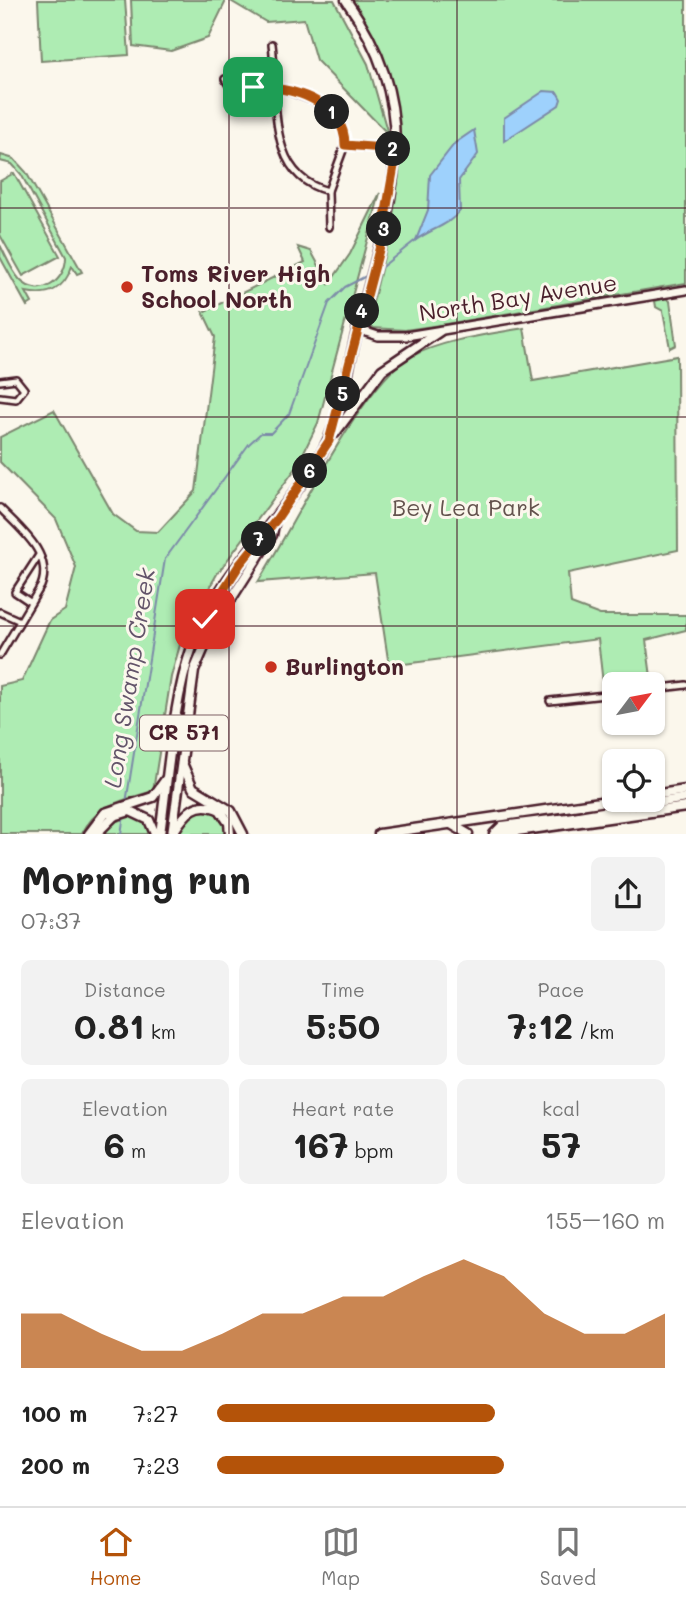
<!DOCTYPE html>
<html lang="en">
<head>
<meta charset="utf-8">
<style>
	:root { --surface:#fff; --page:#f2f2f2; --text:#222; --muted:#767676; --line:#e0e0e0; --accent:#b45309 }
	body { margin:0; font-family:Mali,sans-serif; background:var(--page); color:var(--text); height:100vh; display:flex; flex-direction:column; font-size:26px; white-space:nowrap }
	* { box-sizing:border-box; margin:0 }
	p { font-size:23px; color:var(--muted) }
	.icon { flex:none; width:38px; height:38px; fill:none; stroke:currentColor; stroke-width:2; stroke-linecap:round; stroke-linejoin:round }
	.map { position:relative; height:834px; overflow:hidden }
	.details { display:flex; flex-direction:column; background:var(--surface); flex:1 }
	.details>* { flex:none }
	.needle { width:46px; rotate:58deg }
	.controls { position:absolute; left:602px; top:672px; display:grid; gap:14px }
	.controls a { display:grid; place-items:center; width:63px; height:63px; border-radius:10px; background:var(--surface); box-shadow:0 2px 5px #0004; font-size:35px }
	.pin { position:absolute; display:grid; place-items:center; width:60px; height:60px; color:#fff; margin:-30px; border-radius:14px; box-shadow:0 4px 10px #0006 }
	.km { position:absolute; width:35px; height:35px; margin:-18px; border-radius:50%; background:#222; color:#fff; font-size:19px; line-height:35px; text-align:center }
	.round { display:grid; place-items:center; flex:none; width:74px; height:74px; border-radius:10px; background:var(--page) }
	.summary { display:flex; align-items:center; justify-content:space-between; height:119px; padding:0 21px }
	h1 { font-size:38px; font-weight:700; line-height:52px }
	.metrics { display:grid; grid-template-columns:repeat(3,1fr); gap:10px; height:119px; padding:7px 21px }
	.metrics div { display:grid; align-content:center; border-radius:10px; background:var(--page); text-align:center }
	.metrics b { font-size:35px; font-weight:700 }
	.metrics small { font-size:19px; font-weight:400 }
	.metrics p { font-size:19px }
	.chart { height:196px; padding:14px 21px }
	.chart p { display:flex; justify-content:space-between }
	.chart svg { width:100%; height:126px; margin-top:7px; fill:var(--accent); opacity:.7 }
	ul { padding:0 21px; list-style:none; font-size:23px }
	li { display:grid; grid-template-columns:112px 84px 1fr; align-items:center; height:52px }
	li i { height:18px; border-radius:9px; background:var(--accent) }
	.tabs { display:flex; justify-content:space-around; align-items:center; height:98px; border-top:2px solid var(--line); background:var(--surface); font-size:19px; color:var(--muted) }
	.tabs a { display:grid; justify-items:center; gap:4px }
	.tabs .current { color:var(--accent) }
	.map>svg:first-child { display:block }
</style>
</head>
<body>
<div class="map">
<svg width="686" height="834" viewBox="0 0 686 834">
	<rect width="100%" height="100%" fill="#fbf7ec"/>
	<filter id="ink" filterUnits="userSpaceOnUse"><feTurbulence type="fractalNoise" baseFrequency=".0143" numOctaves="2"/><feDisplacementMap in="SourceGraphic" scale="14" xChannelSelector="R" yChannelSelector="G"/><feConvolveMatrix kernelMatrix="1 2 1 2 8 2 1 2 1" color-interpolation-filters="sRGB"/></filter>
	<g filter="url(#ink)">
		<g fill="#aeecb3" stroke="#7c866f" stroke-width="2">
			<path d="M38,0H125L129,55L41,61Z"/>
			<path d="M131,0H224L225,3L208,38L171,51L133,46Z"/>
			<path d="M229,0H334L368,64L388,134L316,60L304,19L266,22Z"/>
			<path d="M352,0H686V283L440,325L405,330L372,328L368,322C399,196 426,119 352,0Z"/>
			<path d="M1,155L14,159L26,172L82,272L77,274L72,266C65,288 49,297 26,292L32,303L27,306L0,257V245C6,256 11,270 20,280C40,300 66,281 66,257L21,174L12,164L0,161Z"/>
			<path d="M14,173L60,256L23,276L0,235V181Z"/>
			<path d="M380,193L318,423L296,468L217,574L183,634L171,677L153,791C124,800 96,804 82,834H0V686L22,681L50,620L65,610L76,567L56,519L0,462V437L54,410L113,514L136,531L158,532L196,491L215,337L203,312L305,262L298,247L311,251L329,284L350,254Z"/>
			<path d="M666,298L670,301L676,345L670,348L663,311L656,307L655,301Z"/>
			<path d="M524,328L533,381L677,356L678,550L568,573L571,604L600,615H686V630L646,640L652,684H614V692L604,693L598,639L389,666L375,573L258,582C290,532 364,380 410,357C445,339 486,335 524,328Z"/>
			<path d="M195,810H214L225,821L227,834H178L180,826Z"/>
			<path d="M133,816L145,822L150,834H102L120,818Z"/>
		</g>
		<g fill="#9ed1fc" stroke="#7c8aa8" stroke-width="2">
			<path d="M544,91L557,92L561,99L559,105L504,141V118Z"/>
			<path d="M474,130L478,154L459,180L460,211C448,226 431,229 416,240L428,210L430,175L455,143Z"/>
		</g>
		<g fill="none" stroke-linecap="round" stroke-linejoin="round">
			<g stroke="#7c8aa8" stroke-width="2">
				<path d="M378,270L417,239"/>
				<path d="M126,803L165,559L249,444L261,433H271L289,414L329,303L345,287L370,274"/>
				<path d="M121,834L124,815"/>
			</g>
			<defs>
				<g id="street">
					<path d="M272,44C279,94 263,175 328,191"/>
					<path d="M225,79L233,92L274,86L312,100L327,108L341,122L345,145L328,191L329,227"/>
					<path d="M345,145L397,149"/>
					<path d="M0,381L16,379L24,389L16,399L0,397"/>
					<path d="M0,508C19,528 54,554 41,586L0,655"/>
					<path d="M30,602L15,592L39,555"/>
					<path d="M0,612L18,620"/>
					<path d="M653,689L686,685"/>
					<path d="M550,701L614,694"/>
				</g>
				<path id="secondary" d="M357,329L378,336H406L686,290"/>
				<g id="primary">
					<path d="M335,433L382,370L440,331"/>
					<path d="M182,763L193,788L231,811L243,834"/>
					<path d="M653,795L686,790"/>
					<path d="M451,824L468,834"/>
					<path d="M174,831C186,812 197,799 220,810L229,823L230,834"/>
					<path d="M89,834L105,813L153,797L166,779"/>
					<path d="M96,834L114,816L130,811L149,820L155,834"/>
					<path d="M160,834C168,776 173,701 192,647C216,576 280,521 318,459C343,420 346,372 358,328C389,205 428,116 346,0"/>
					<path d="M172,834L194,671L212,629L272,535L274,524"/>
					<path d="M379,834L614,800"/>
					<path d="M494,834L502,826L567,818L686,798"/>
					<path d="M497,834L686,807"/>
				</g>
			</defs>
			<use href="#street" stroke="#4a1f2b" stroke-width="10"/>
			<use href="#secondary" stroke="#4a1f2b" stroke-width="12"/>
			<use href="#primary" stroke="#4a1f2b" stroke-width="13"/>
			<use href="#street" stroke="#fbf7ec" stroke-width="5"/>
			<use href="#secondary" stroke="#fbf7ec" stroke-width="7"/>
			<use href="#primary" stroke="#fbf7ec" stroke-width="8"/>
		</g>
	</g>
	<g fill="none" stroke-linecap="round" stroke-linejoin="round" filter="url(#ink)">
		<defs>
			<path id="route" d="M205,619L240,564L276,520L329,441L380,246L397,149L345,145C345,101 289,86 253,87"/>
		</defs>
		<use href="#route" stroke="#fff" stroke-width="14"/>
		<use href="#route" stroke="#b45309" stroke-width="9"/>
	</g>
	<path fill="none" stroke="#4a1f2b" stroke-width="2" stroke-opacity="0.55" d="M229,0V834M457,0V834M0,208H686M0,417H686M0,626H686"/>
	<g fill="#c8321e" stroke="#fbf7ec" stroke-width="2.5">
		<circle cx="127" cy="287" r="7"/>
		<circle cx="271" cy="667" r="7"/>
	</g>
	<g text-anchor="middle" stroke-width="6" stroke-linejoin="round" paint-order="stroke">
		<rect fill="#fbf7ec" stroke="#7f6065" stroke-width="2" x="140" y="715.5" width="88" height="35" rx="5"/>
		<g font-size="21" font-weight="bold" fill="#4a1f2b">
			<text x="184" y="740">CR 571</text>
		</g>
		<g font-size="23" font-weight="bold" fill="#4a1f2b" stroke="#fbf7ec" text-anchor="start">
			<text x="141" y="282">Toms River High<tspan x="141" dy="26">School North</tspan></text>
			<text x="285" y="675">Burlington</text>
		</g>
		<g font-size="23" fill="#4a1f2b" stroke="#fbf7ec">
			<text transform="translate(518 298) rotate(-9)" y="8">North Bay Avenue</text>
		</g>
		<g font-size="23" fill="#63524d" stroke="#fbf7ec">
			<text x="466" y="516">Bey Lea Park</text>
		</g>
		<g font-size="24" font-style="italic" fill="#63546a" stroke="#fbf7ec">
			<text transform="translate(130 678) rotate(-81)" y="8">Long Swamp Creek</text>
		</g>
	</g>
</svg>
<div class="controls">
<a><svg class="needle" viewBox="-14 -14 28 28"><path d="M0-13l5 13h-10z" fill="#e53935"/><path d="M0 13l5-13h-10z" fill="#767676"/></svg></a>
<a><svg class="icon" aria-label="locate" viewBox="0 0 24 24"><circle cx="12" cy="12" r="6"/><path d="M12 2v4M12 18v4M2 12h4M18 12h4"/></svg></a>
</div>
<div class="pin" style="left:253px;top:87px;background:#1e9e55"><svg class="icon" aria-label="arrive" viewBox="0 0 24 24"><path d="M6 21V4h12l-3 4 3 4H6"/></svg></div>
<div class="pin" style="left:205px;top:619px;background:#d93025"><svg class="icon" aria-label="check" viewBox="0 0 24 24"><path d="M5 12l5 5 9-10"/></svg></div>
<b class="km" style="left:332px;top:112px">1</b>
<b class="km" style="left:393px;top:149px">2</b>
<b class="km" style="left:384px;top:229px">3</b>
<b class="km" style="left:362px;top:311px">4</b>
<b class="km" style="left:343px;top:394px">5</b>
<b class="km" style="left:310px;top:471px">6</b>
<b class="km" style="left:259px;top:539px">7</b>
</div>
<section class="details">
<div class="summary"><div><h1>Morning run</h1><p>07:37</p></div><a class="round"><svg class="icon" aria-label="share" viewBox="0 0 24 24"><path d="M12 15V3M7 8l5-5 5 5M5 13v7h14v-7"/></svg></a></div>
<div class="metrics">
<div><p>Distance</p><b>0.81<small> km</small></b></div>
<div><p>Time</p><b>5:50</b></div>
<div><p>Pace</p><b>7:12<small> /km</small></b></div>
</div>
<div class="metrics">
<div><p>Elevation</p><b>6<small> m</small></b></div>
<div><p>Heart rate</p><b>167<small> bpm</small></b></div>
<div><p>kcal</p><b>57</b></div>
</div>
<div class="chart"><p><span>Elevation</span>155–160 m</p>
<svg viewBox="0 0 160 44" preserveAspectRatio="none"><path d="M0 44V25L10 25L20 32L30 38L40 38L50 32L60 25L70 25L80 19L90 19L100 12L110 6L120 12L130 25L140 32L150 32L160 25V44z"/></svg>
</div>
<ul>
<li><b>100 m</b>7:27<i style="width:62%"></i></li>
<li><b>200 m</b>7:23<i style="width:64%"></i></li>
</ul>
</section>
<nav class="tabs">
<a class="current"><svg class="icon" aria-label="home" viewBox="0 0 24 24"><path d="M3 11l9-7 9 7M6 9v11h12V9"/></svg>Home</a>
<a><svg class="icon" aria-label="map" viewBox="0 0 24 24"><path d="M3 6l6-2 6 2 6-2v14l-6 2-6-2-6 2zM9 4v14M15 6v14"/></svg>Map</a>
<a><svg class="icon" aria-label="saved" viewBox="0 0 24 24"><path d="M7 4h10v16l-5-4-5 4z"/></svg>Saved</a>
</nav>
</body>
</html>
